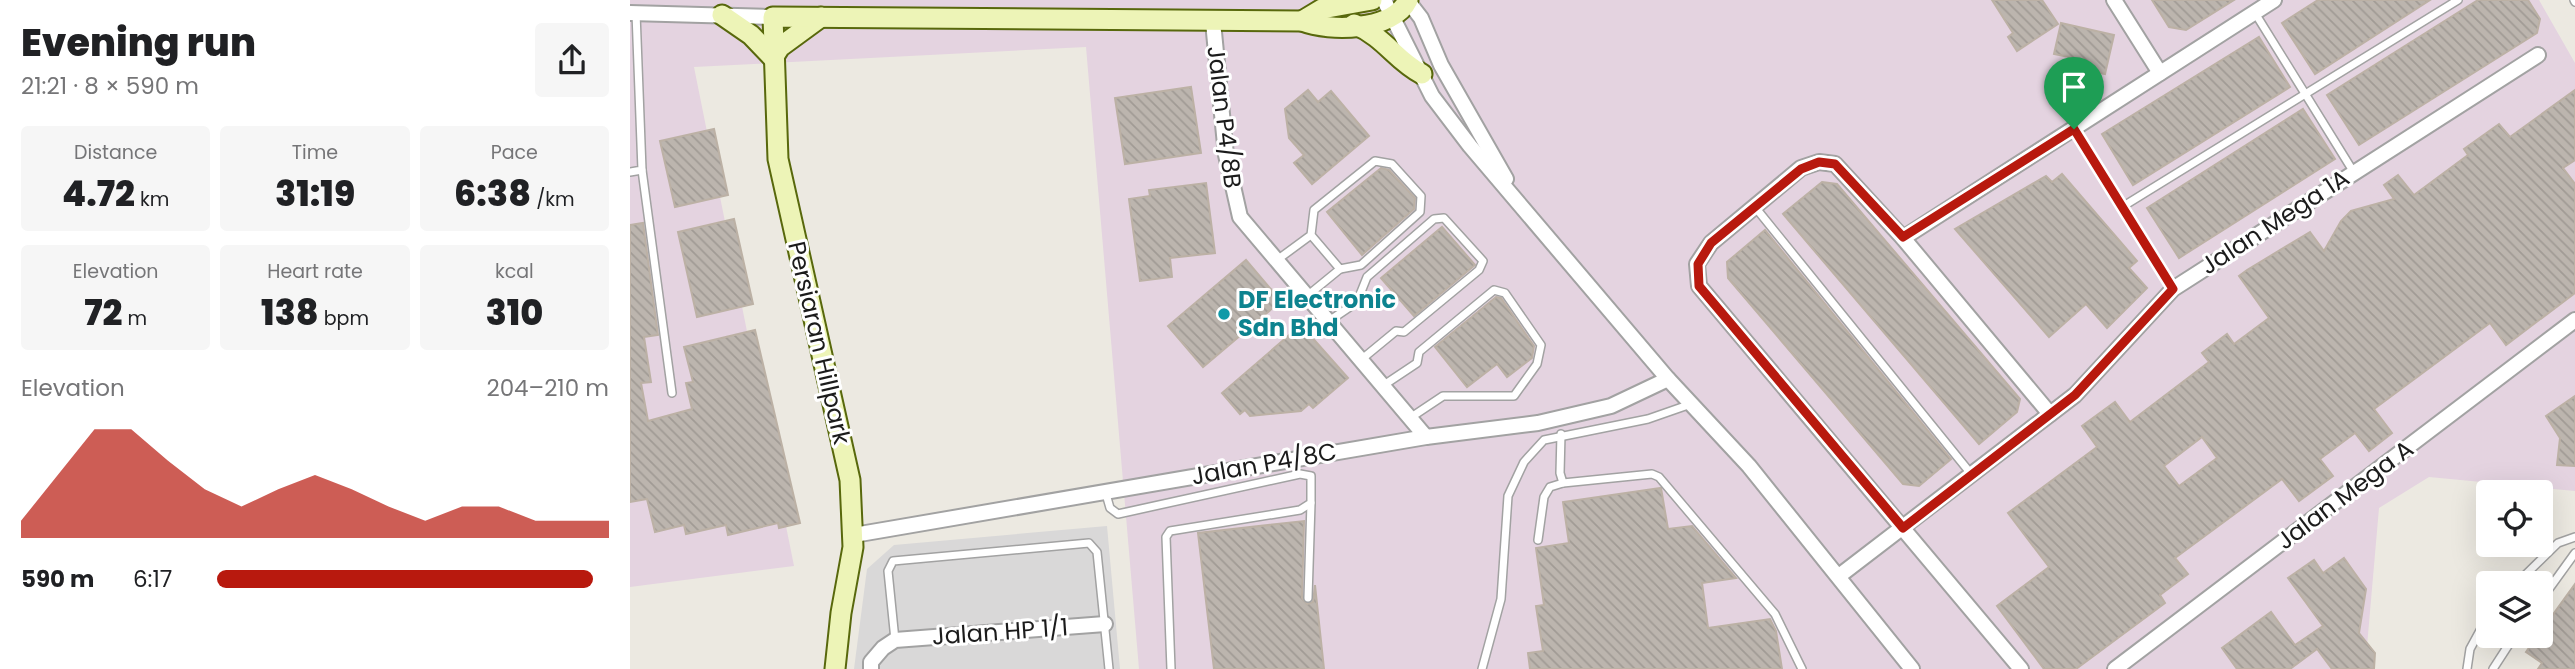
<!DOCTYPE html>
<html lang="en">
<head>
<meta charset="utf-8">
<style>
	:root { --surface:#fff; --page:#f6f6f6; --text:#202124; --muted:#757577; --accent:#b8190e }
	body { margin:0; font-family:Poppins,sans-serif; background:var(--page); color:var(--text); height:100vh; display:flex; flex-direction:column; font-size:26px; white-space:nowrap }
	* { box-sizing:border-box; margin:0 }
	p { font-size:23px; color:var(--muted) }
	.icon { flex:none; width:38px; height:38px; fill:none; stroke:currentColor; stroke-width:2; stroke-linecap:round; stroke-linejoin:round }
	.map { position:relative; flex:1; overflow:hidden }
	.side { display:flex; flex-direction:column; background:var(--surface); width:630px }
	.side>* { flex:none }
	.buttons { position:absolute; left:1846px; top:480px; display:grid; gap:14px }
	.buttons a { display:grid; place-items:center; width:77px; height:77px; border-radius:7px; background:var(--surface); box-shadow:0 7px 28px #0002; font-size:35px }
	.pin { position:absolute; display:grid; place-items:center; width:60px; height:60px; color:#fff; margin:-72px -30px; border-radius:50% 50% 50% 0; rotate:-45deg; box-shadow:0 0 7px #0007 }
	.pin .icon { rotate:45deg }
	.round { display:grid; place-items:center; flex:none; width:74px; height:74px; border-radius:7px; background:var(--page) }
	.headline { display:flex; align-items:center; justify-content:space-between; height:119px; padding:0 21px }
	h1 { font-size:38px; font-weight:800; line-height:52px }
	.stats { display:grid; grid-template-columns:repeat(3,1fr); gap:10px; height:119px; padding:7px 21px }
	.stats div { display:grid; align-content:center; border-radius:7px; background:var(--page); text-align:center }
	.stats b { font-size:35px; font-weight:800 }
	.stats small { font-size:19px; font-weight:400 }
	.stats p { font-size:19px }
	.chart { height:196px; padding:14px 21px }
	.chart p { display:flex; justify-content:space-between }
	.chart svg { width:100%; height:126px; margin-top:7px; fill:var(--accent); opacity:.7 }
	ul { padding:0 21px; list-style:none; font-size:23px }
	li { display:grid; grid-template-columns:112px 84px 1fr; align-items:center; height:52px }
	li i { height:18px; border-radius:9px; background:var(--accent) }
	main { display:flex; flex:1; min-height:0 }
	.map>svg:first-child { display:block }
</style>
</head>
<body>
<main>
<section class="side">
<div class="headline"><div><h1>Evening run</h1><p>21:21 · 8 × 590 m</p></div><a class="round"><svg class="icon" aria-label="share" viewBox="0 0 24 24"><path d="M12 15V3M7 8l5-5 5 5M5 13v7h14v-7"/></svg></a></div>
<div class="stats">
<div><p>Distance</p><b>4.72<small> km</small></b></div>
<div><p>Time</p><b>31:19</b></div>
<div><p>Pace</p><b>6:38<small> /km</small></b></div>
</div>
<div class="stats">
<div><p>Elevation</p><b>72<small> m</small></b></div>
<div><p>Heart rate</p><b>138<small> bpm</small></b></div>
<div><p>kcal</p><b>310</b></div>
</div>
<div class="chart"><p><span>Elevation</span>204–210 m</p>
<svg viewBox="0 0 160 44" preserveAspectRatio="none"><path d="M0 44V38L10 22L20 6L30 6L40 17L50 27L60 33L70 27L80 22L90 27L100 33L110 38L120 33L130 33L140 38L150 38L160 38V44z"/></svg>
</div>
<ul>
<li><b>590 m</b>6:17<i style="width:96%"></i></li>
</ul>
</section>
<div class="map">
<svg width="1945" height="669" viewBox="0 0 1945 669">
	<defs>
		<pattern id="building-back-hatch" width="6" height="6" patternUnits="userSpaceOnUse" patternTransform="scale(1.75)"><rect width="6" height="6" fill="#bcb5ae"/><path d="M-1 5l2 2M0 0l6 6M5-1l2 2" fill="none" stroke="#a19b95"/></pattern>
	</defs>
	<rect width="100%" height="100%" fill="#ece9e1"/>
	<path fill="#d9d8d8" d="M477,526L490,669H224L237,569L264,545Z"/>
	<path fill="#e4d3e0" d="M0,0H1909L1945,63V491L1799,477L1749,508L1735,669H509L456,47L64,67L164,566L0,587Z"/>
	<g fill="url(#building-back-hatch)" stroke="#bcb1a5" stroke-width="2" fill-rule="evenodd">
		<path d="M1362,0H1412L1428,24L1387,51L1378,37L1383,33Z"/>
		<path d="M1522,0H1604L1556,30L1539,27Z"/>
		<path d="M1688,0H1800L1685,74L1652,23Z"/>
		<path d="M1848,0H1898L1910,19L1907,33L1729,145L1697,95Z"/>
		<path d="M1431,23L1484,35L1475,74L1437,66L1439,57L1424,54Z"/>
		<path d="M1629,37L1660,87L1503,185L1472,134Z"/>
		<path d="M561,87L571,153L495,164L485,98Z"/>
		<path d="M678,90L688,102L701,91L739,136L682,184L664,163L674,155L659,138L655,109Z"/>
		<path d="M1945,90V160L1933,168L1945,184V293L1876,345L1860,323L1744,409L1762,433L1739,451L1725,433L1690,459L1703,476L1669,501L1652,479L1545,558L1558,574L1530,595L1535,603L1446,669H1414L1367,606L1419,567L1378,513L1467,447L1452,426L1485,402L1500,422L1579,362L1572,353L1597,334L1604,344L1639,318L1609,276L1617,270L1680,232L1694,251L1711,221L1721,211L1764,199L1754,185L1768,175L1784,195L1838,155L1834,149L1869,124L1880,137ZM1572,437L1587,458L1549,486L1534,466Z"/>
		<path d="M1673,109L1705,159L1549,258L1517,208Z"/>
		<path d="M84,129L98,195L45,207L30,141Z"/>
		<path d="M751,168L759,170L785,198L784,209L732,255L697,212Z"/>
		<path d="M1432,174L1507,261L1499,268L1517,288L1477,328L1456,304L1419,337L1325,229L1416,176L1422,182Z"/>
		<path d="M1192,182L1207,184L1390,399L1387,412L1349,444L1153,214Z"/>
		<path d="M576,183L585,253L540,258L542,277L510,281L499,199L520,196L519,190Z"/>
		<path d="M104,219L123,304L67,317L48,232Z"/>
		<path d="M13,223L28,335L14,337L21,382L11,383L18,421L62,409L56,383L63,382L54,347L125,330L170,523L149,528L148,523L98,535L96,525L56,534L54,525L25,532L17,499L0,502V225Z"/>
		<path d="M812,227L845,265L784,316L751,278Z"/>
		<path d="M1135,230L1321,459L1289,486L1273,484L1098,278L1097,262Z"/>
		<path d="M616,260L651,301L573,367L538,326Z"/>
		<path d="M866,297L871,298L904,346L902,358L877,377L867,364L837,387L805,347Z"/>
		<path d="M671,325L718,378L683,408L679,404L671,411L620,416L615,410L610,414L592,393Z"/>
		<path d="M1945,396V466L1927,465L1930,438L1916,416Z"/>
		<path d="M1031,488L1038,529L1062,526L1106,578L1072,583L1078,628L1140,619L1146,631L1152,669H900L898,653L913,651L906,606L914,605L906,548L939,543L933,502Z"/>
		<path d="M674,521L672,598L677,604L683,602L685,585L694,669H584L568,533Z"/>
		<path d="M1714,558L1736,589L1729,633L1745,653L1744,669H1702L1687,649L1660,669H1607L1592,648L1641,612L1665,645L1693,626L1658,578L1684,560L1693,573Z"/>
		<path d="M1945,584V669H1908L1912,663L1896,652Z"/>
	</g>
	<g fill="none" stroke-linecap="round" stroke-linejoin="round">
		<defs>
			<g id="lane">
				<path d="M1944,0L1945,2"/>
				<path d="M1625,13L1723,171"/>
				<path d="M1444,129L1543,289"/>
				<path d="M12,170L42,393"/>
				<path d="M0,172L12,170L6,13"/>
				<path d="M1125,207L1342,475"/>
				<path d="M1492,207L1828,0"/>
				<path d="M647,260L681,235L684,210L745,161L762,164L791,196L790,212L731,265L710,269L681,235"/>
				<path d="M677,296L710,269"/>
				<path d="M699,321L727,302L737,277L804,219L814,218L853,261L849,270L774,332L766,331L732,359"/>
				<path d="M754,385L787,363L789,352L864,290L875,293L911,345L907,364L884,396H813L780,418"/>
				<path d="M931,434L930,473L933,483L1022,474L1029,477L1145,614L1172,669"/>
				<path d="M476,494L480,508L488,514L670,474L681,476V503L670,510L540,531L536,537L541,669"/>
				<path d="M908,540L914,497L920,487L933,483"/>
				<path d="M1887,583L1928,543L1945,537"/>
				<path d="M678,598L681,503"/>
				<path d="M1911,600L1945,553"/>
				<path d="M265,640L258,571L263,561L459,543L467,552L479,669"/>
				<path d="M852,669L871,599L878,496L894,462L914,440L1018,419L1061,404"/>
				<path d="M1837,669L1840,649L1858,616"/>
				<path d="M1863,669L1885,635"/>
			</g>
			<g id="street">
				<path d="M754,0L802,96L840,146L1038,379L1119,466L1282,669"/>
				<path d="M777,0L791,18L811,65L876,179"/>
				<path d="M1484,0L1530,73"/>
				<path d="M0,13L143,17"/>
				<path d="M583,22L596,155L610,217L796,437"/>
				<path d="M1273,238L1644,0"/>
				<path d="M224,535L796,437L908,423L981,406L1038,379"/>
				<path d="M1209,576L1445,395L1543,289L1908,55"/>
				<path d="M241,669V662L253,648L265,640L475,624"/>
				<path d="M1391,669L1069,286L1067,264L1081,243L1171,168L1189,162L1205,164L1273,238L1420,414"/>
				<path d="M1485,669L1945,320"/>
			</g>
			<g id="secondary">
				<path d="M92,15L121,35L143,58L150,47L191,17"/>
				<path d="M672,21L692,9L742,0"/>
				<path d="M724,24C756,38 765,60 792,74"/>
				<path d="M205,669L211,613L223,547L220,480L148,159L143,17L672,21C700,32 763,31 778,0"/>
			</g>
		</defs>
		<use href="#lane" stroke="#a2a2a2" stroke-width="10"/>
		<use href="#street" stroke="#a2a2a2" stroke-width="18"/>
		<use href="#secondary" stroke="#58680c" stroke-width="23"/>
		<use href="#lane" stroke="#fff" stroke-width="7"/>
		<use href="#street" stroke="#fff" stroke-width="14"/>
		<use href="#secondary" stroke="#edf4b7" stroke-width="19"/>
	</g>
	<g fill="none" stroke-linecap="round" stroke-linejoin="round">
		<defs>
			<path id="route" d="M1444,129L1543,289L1445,395L1273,528L1069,286L1068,264L1081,243L1171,169L1189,162L1205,164L1273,237Z"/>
		</defs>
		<use href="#route" stroke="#fff" stroke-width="14"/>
		<use href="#route" stroke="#b8190e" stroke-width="9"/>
	</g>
	<circle fill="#0f9aa8" stroke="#fff" stroke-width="2.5" cx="594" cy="314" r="7"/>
	<g text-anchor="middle" stroke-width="6" stroke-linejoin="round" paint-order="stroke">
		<g font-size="24" fill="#1b1b1b" stroke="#fff">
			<text transform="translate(594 117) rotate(83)" y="8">Jalan P4/8B</text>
			<text transform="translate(1645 222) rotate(-33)" y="8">Jalan Mega 1A</text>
			<text transform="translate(189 343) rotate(77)" y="8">Persiaran Hillpark</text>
			<text transform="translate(634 464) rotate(-10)" y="8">Jalan P4/8C</text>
			<text transform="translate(1715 495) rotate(-37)" y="8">Jalan Mega A</text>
			<text transform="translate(370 632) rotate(-4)" y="8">Jalan HP 1/1</text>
		</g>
		<g font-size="24" font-weight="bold" fill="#0d838f" stroke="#fff" text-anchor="start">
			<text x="608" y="308">DF Electronic<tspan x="608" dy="28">Sdn Bhd</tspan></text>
		</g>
	</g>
</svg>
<div class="buttons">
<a><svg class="icon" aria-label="locate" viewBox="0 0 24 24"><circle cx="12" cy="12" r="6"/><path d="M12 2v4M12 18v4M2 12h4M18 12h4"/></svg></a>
<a><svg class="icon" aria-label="layers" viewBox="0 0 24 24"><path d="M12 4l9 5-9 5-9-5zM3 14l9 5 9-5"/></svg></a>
</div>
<div class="pin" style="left:1444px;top:129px;background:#1e9e55"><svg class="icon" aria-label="arrive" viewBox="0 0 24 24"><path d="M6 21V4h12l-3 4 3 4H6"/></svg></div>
</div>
</main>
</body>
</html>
